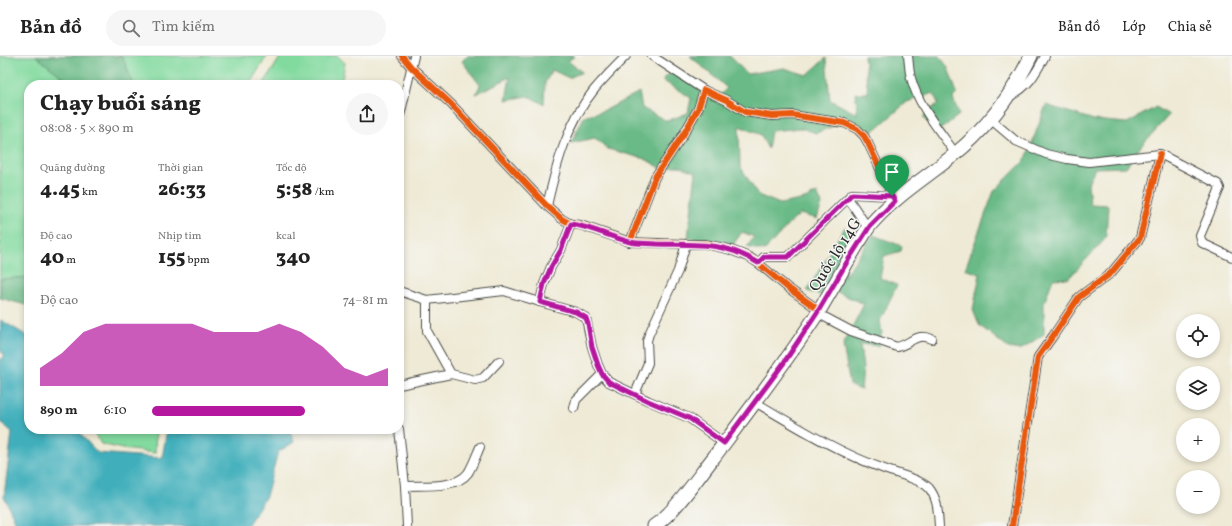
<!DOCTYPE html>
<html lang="vi">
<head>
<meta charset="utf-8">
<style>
	:root { --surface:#fff; --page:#f6f6f6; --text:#222; --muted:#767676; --line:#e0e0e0; --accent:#b5179e }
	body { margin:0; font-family:Vollkorn,serif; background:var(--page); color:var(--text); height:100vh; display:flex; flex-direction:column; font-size:15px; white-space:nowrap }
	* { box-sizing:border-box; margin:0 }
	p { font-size:13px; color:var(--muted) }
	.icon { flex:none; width:22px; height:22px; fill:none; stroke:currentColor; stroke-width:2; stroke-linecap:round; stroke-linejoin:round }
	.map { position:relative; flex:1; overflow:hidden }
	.details { position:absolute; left:24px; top:24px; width:380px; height:354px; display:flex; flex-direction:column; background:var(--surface); border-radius:16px; box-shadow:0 2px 6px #0003 }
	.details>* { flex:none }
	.tools { position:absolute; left:1176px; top:258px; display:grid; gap:8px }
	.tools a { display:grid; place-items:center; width:44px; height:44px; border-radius:50%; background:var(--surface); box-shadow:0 2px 6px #0003; font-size:20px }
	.pin { position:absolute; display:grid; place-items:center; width:34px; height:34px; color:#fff; margin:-41px -17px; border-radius:50% 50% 50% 0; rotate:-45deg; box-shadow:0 0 4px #0007 }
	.pin .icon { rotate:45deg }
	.round { display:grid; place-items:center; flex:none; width:42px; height:42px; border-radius:21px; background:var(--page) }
	.headline { display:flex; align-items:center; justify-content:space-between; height:68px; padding:0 16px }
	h1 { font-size:22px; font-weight:800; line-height:30px }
	.stats { display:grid; grid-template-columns:repeat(3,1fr); gap:6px; height:68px; padding:4px 16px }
	.stats div { display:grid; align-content:center }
	.stats b { font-size:20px; font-weight:800 }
	.stats small { font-size:11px; font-weight:400 }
	.stats p { font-size:11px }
	.chart { height:112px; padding:8px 16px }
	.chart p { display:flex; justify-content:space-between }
	.chart svg { width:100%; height:72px; margin-top:4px; fill:var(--accent); opacity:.7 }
	ul { padding:0 16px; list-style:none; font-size:13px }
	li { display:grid; grid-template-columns:64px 48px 1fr; align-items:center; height:30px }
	li i { height:10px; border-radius:5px; background:var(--accent) }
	header { display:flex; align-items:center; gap:24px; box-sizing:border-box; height:56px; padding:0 20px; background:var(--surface); border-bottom:1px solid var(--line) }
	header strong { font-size:19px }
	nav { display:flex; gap:22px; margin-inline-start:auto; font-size:14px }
	.search { width:280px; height:36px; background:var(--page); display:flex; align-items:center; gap:10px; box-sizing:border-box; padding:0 14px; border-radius:22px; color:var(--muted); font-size:15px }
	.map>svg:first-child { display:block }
</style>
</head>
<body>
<header>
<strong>Bản đồ</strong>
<div class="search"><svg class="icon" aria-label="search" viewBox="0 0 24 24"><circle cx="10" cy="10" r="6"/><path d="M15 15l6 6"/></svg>Tìm kiếm</div>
<nav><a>Bản đồ</a><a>Lớp</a><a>Chia sẻ</a></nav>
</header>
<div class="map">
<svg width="1232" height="470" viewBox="0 0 1232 470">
	<rect width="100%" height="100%" fill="#f6f6f2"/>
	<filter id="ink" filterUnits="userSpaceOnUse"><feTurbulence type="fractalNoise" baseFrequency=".025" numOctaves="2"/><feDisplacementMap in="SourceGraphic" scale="8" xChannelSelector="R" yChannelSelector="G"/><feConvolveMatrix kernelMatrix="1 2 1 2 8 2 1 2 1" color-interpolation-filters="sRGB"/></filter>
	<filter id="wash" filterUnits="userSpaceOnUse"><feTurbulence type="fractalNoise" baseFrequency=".012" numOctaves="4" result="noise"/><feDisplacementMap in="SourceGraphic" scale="16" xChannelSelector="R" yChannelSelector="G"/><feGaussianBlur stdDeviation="0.9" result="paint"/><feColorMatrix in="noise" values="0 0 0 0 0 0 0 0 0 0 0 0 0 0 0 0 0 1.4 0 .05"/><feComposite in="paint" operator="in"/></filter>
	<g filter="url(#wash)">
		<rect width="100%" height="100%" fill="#efead5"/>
		<g fill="#82da9f" stroke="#568265">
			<path d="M0,0H267L249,29H29V249L0,237Z"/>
			<path d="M281,0H338L345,7L341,29H263Z"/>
			<path d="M92,373H156L155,397L123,393L101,388Z"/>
		</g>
		<g fill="#69ba86" stroke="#4a7258">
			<path d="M36,0H122L134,29H72Z"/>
			<path d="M467,0H575L568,5L582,16L569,22L552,14L545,27L544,48L528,40L506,44L510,21L476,38L480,29L462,5Z"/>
			<path d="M690,0H730L747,18L784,12L807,19L826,2L830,44L857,58L856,37H868L864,0H940L948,12L957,37L953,42L959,59L936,77L923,61L938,47L933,37L907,46L869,79L852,63L816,77L801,72L771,75L768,93L761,79L739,70L740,110L758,139L780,148L805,143L817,137L822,148L817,163L800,158L789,168L764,195L747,191L754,181L742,176L733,189L688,182L696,116L679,110L661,112L645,103L608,93L595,82L571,87L584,61L608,53L639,36L642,52L667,65L688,57L691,42L662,24L672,16L716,43L727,32Z"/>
			<path d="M1046,49L1094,64L1127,67L1156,51L1169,59L1142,89L1126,111L1095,112L1088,128L1090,148L1108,149L1106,182L1069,222L1053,223L1044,247V278L1020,294L1008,292L979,269L973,254L980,218L965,213L994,135L1026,103Z"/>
			<path d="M845,171L851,180L844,221L873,179L902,190L901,195L884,200L880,222L897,229L880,265L882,276L878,290L860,288L863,312L861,334L850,329L843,289L864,248L826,231L820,239L807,235Z"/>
			<path d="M29,221V253L26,249L0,242V223Z"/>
		</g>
		<path fill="#40afbb" stroke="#366d73" d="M1,264L29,281V373H80L81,379L98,397L162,402L167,373H289L294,386L278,396L266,440L247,470H17L4,440L12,376L0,365V303L5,300L0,294Z"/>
	</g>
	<g filter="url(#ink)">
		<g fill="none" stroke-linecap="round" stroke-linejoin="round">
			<defs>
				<g id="minor">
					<path d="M402,0L411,11L451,48L547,150L562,163L571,168L580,169L630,186L686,188H705L728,193L749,201L758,207L788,232L819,254"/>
					<path d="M652,0L704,34"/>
					<path d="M908,0C909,7 909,15 911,22C918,49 939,74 955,97"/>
					<path d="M1009,41C1029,30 1035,19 1045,0"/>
					<path d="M989,62L1016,85L1046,98L1067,103L1089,106L1160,98L1218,128L1220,132L1200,180L1202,187L1232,201"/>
					<path d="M399,64L414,0"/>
					<path d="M848,142L868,172"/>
					<path d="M547,150C556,110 567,67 594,34C604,22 615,11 626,0"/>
					<path d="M630,186L655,121L683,79L698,53L704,34L726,44L745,56L772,60L792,59L844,67L857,73L864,80L868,87L895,145"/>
					<path d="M758,207L764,201H788L852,138L892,140"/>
					<path d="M399,235L427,244L504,235L540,246L576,256L586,262L592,291L598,309L602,318L609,326L649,345L689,362L724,387"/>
					<path d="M427,244V275L451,318"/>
					<path d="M540,246L544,228L551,211L561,194L571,168"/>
					<path d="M817,257L851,275L897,291C911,288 916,276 932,283"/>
					<path d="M399,329L451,318L475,324L483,322L499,305"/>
					<path d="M635,338L648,307L647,285L649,278L678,215L686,188"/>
					<path d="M755,346C797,371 841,398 887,414C898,418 922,424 929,432C938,443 938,457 939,470"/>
					<path d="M574,352L576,344L602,318"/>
					<path d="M399,373L405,430L407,470"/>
					<path d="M405,430C424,429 456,433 468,417C473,409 476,400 480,391"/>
					<path d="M1012,470L1038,301L1053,280L1079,241L1111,217L1140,182L1160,98"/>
				</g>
				<path id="primary" d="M654,470C675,456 698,421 714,401C750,353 787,305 819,255C833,232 845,209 859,186C863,181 866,174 871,168C894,141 927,121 955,98C987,72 1013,37 1031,0"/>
			</defs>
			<use href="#minor" stroke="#484844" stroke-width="10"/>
			<use href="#primary" stroke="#484844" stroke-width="15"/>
			<use href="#minor" stroke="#fff" stroke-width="8"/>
			<use href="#primary" stroke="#fff" stroke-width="13"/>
			<defs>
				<g id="cycleway">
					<path d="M402,0L411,11L451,48L547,150L562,163L571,168L580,169L630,186L686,188H705L728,193L749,201L758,207L788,232L819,254"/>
					<path d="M630,186L655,121L683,79L698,53L704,34L726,44L745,56L772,60L792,59L844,67L857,73L864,80L868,87L895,145"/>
					<path d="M1012,470L1038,301L1053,280L1079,241L1111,217L1140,182L1160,98"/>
				</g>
			</defs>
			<use href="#cycleway" stroke="#f6f6f2" stroke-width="8"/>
			<use href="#cycleway" stroke="#e8590c" stroke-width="6"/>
		</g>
	</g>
	<g fill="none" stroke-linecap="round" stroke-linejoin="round" filter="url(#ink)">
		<defs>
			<path id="route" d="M852,138L892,140L895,145L870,170L847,206L817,257L783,308L724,387L689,362L648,345L609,326L602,318L598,309L592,291L588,268L586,262L576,256L540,246L544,228L551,211L561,194L571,168C591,171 610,181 630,186C639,188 648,187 657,188C696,189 724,185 758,207L764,201H788Z"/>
		</defs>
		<use href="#route" stroke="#fff" stroke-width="8"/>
		<use href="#route" stroke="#b5179e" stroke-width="5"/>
	</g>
	<g text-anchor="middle" stroke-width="3" stroke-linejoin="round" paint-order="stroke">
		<g font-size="16" fill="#2b2b2b" stroke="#f6f6f2">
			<text transform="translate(834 198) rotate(-58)" y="6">Quốc lộ 14G</text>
		</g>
	</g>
</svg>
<div class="tools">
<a><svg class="icon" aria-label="locate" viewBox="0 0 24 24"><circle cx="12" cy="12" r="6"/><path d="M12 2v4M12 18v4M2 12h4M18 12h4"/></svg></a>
<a><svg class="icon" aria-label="layers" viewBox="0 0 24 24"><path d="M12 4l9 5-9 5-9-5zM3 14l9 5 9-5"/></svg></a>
<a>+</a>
<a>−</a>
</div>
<div class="pin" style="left:892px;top:140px;background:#1e9e55"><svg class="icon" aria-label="arrive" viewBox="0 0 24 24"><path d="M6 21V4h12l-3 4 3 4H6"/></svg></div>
<section class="details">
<div class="headline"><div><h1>Chạy buổi sáng</h1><p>08:08 · 5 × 890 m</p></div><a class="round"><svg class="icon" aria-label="share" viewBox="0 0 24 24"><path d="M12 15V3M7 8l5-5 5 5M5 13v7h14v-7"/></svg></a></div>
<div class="stats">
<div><p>Quãng đường</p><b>4.45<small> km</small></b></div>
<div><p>Thời gian</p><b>26:33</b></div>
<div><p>Tốc độ</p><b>5:58<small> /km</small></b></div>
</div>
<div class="stats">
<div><p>Độ cao</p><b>40<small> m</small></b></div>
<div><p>Nhịp tim</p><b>155<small> bpm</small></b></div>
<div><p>kcal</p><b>340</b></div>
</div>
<div class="chart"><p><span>Độ cao</span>74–81 m</p>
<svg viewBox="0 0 160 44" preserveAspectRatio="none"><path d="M0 44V33L10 24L20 11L30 6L40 6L50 6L60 6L70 6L80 11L90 11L100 11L110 6L120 11L130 20L140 33L150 38L160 33V44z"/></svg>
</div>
<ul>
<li><b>890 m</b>6:10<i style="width:65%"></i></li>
</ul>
</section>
</div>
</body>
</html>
